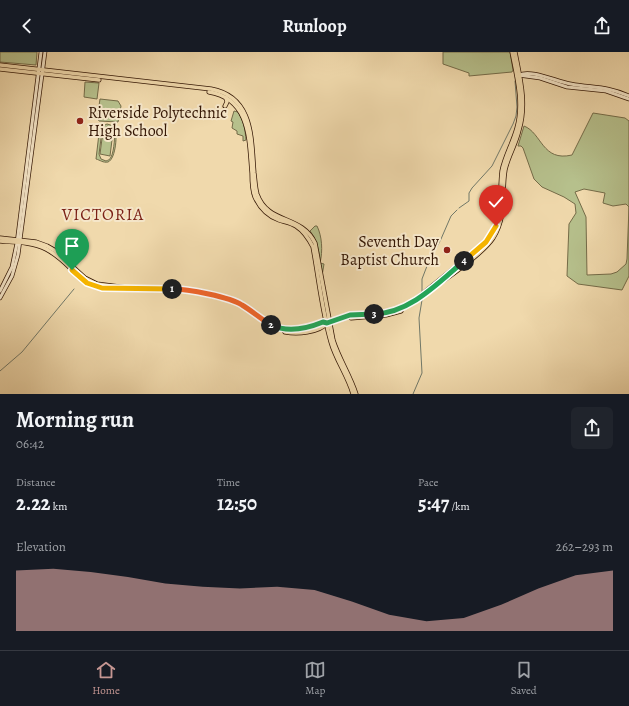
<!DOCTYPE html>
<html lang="en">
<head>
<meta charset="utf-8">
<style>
	:root { --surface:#171b24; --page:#20242c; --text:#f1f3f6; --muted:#9ea1a6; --line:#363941; --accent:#c59692 }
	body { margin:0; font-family:Alegreya,serif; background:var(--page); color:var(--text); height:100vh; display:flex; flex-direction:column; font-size:15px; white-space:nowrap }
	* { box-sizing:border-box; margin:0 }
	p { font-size:13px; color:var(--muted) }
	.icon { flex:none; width:22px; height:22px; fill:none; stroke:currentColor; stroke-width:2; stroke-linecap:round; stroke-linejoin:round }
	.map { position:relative; height:342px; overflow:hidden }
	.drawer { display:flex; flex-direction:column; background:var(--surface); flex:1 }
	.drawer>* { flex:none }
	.pin { position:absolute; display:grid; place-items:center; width:34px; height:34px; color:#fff; margin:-41px -17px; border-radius:50% 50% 50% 0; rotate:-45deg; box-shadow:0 0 4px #0007 }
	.pin .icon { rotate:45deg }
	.km { position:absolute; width:20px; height:20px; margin:-10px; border-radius:50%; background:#222; color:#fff; font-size:11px; line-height:20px; text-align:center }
	.round { display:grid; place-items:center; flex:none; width:42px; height:42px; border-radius:6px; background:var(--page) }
	.overview { display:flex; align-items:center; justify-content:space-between; height:68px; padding:0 16px }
	h1 { font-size:22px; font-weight:700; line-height:30px }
	.metrics { display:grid; grid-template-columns:repeat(3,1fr); gap:6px; height:68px; padding:4px 16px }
	.metrics div { display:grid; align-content:center }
	.metrics b { font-size:20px; font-weight:700 }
	.metrics small { font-size:11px; font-weight:400 }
	.metrics p { font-size:11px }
	.chart { height:112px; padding:8px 16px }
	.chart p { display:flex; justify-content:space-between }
	.chart svg { width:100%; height:72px; margin-top:4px; fill:var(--accent); opacity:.7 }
	header { display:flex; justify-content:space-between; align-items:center; height:52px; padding:0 16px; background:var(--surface); font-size:18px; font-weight:700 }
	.dock { display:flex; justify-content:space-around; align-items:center; height:56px; border-top:1px solid var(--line); background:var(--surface); font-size:11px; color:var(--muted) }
	.dock a { display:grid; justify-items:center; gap:2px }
	.dock .active { color:var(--accent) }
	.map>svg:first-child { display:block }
</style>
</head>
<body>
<header><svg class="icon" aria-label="back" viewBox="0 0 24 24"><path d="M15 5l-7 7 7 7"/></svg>Runloop<svg class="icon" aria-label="share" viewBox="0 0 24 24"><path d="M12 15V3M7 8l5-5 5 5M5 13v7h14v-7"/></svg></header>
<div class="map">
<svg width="629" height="342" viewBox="0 0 629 342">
	<rect width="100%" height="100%" fill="#f0d9ac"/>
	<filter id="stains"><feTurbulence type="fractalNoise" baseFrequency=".005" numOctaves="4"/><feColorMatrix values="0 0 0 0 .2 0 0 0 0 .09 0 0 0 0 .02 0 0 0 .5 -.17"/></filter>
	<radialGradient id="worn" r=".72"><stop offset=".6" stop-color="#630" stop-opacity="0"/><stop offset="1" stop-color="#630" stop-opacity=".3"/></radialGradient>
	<g fill="#b6c08c" stroke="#746b48" fill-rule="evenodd">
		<path d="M0,0H37L36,13L0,10Z"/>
		<path d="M443,0H510L513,18L512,20L469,24V21L443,12Z"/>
		<path d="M85,30L99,31L97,47L84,45Z"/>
		<path d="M100,47L118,49L121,54L118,70L99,69L97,67Z"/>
		<path d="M234,59L238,60C244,69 245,78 246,88L243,89V84L237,82V79L232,76L233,70L231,69Z"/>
		<path d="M593,61L625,66L629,69V224L622,238L578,232L567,224L569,172L576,161L575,152L564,145L542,135L534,127L523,96L521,94H518L524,74C542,81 542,110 572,103ZM584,137L605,141L603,151L613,154L626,152L629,155L627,207L626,212L617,220L611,222L587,223L586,165L575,140Z"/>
		<path d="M107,72L114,74C118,80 116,107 108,110C103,111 100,108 96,107L100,73L103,74ZM107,74L113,76C116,80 114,100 111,105C110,108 108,108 106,109L101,107L99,102L102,79Z"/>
		<path d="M103,79L113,80L110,104L100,102Z"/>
		<path d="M315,174H317C322,184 323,199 320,211L324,212L322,224C320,210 320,191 310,179Z"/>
	</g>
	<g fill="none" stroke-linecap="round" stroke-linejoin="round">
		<g stroke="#717868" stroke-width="1">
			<path d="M459,156L469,149V141L472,136L492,114L513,72L516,64L517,55L515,29"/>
			<path d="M422,240V227L427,214L441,187L451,164L457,158"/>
			<path d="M0,319L22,300L74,237"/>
			<path d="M413,342L422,321L419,266L422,248"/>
		</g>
		<defs>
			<g id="secondary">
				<path d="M518,23L540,26L567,35L606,39L629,47"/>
				<path d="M519,23C532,17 557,30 571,32C593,36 607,34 629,44"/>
				<path d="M0,239L12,215L17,191L41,0"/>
				<path d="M0,246L12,224L18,203L45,0"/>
			</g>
			<g id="primary">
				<path d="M0,13L211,37C254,45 251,87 254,121C255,128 255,135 257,142C268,173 301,162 315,191L333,288C339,307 350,323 356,342"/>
				<path d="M0,17L99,28"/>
				<path d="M209,40C251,47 249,88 252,121C252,129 252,138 255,145C260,156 268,164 279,168C285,170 291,171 296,174C304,179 309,187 313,195C319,227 322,259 331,290C336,308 348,324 353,342"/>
				<path d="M225,54L227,50L226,46"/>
				<path d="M0,186L36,190L47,194L54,198L85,226L97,232L128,236L183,237L231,248L241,252L266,270L283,277L285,280C297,282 318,281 327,271"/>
				<path d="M0,189C15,190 33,190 46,197C75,212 78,238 117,237"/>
				<path d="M437,233C453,222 482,202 493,186C507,164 501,142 505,118C508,104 516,92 519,78C527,52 520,26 515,0"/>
				<path d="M349,264L351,266L386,263L401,259"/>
				<path d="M283,277H300L323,271H327L350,263L386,261L401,256L414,249L425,240L486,190C504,167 499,146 502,119C505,104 513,91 517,76C524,51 517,25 512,0"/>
			</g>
		</defs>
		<use href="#secondary" stroke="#331604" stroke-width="4.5"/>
		<use href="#primary" stroke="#331604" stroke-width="5"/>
		<use href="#secondary" stroke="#f5e6c9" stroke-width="3"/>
		<use href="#primary" stroke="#f0d9ac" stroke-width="3.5"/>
	</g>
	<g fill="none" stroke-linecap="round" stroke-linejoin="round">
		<defs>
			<path id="split-1" d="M72,218L87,231L102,236L172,237"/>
			<path id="split-2" d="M172,237C188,237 230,245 242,253C252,259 261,267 271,273"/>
			<path id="split-3" d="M271,273C288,281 306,277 323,270L327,271L350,263L374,262"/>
			<path id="split-4" d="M374,262C410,261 438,231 464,209"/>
			<path id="split-5" d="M464,209L486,190L496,174"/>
		</defs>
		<use href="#split-1" stroke="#fff" stroke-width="8"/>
		<use href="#split-2" stroke="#fff" stroke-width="8"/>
		<use href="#split-3" stroke="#fff" stroke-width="8"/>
		<use href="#split-4" stroke="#fff" stroke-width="8"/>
		<use href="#split-5" stroke="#fff" stroke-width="8"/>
		<use href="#split-1" stroke="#f5b400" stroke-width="5"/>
		<use href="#split-2" stroke="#f0652b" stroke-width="5"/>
		<use href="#split-3" stroke="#22a559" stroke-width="5"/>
		<use href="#split-4" stroke="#22a559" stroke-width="5"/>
		<use href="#split-5" stroke="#f5b400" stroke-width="5"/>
	</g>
	<g fill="#8f2418" stroke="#f5e6c9" stroke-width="1.5">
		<circle cx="80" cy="69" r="4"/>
		<circle cx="447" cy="198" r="4"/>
	</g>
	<g text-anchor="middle" stroke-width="4" stroke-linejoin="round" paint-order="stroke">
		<g font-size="16" fill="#331604" stroke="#f5e6c9" text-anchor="start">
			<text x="88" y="66">Riverside Polytechnic<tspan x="88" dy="18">High School</tspan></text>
			<text x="439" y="195" text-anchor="end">Seventh Day<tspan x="439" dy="18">Baptist Church</tspan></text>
		</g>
		<g font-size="17" letter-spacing="1" fill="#7a1f14" stroke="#f5e6c9">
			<text x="103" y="168">VICTORIA</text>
		</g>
	</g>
	<rect width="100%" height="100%" filter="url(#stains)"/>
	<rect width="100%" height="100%" fill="url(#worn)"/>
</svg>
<div class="pin" style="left:72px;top:218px;background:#1e9e55"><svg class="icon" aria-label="arrive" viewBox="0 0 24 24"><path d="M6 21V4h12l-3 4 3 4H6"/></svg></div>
<div class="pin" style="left:496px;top:174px;background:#d93025"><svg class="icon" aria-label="check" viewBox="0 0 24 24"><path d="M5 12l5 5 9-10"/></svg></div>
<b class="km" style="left:172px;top:237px">1</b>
<b class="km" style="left:271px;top:273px">2</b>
<b class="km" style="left:374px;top:262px">3</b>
<b class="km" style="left:464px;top:209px">4</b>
</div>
<section class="drawer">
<div class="overview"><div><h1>Morning run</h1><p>06:42</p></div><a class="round"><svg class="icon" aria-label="share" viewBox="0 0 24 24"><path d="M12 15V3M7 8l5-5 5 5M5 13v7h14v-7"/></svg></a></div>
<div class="metrics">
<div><p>Distance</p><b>2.22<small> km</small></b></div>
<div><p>Time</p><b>12:50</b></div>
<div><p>Pace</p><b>5:47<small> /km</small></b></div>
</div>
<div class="chart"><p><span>Elevation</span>262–293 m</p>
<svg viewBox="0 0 160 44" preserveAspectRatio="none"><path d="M0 44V7L10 6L20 8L30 11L40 15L50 17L60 18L70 17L80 19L90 26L100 34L110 38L120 36L130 28L140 18L150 10L160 7V44z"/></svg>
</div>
</section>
<nav class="dock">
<a class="active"><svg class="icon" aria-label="home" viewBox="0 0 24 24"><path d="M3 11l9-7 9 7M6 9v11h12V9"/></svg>Home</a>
<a><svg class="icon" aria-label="map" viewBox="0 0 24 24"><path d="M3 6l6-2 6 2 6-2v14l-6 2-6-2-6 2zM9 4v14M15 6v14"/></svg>Map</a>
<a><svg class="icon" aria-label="saved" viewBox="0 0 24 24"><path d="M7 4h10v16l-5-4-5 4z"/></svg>Saved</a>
</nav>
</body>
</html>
